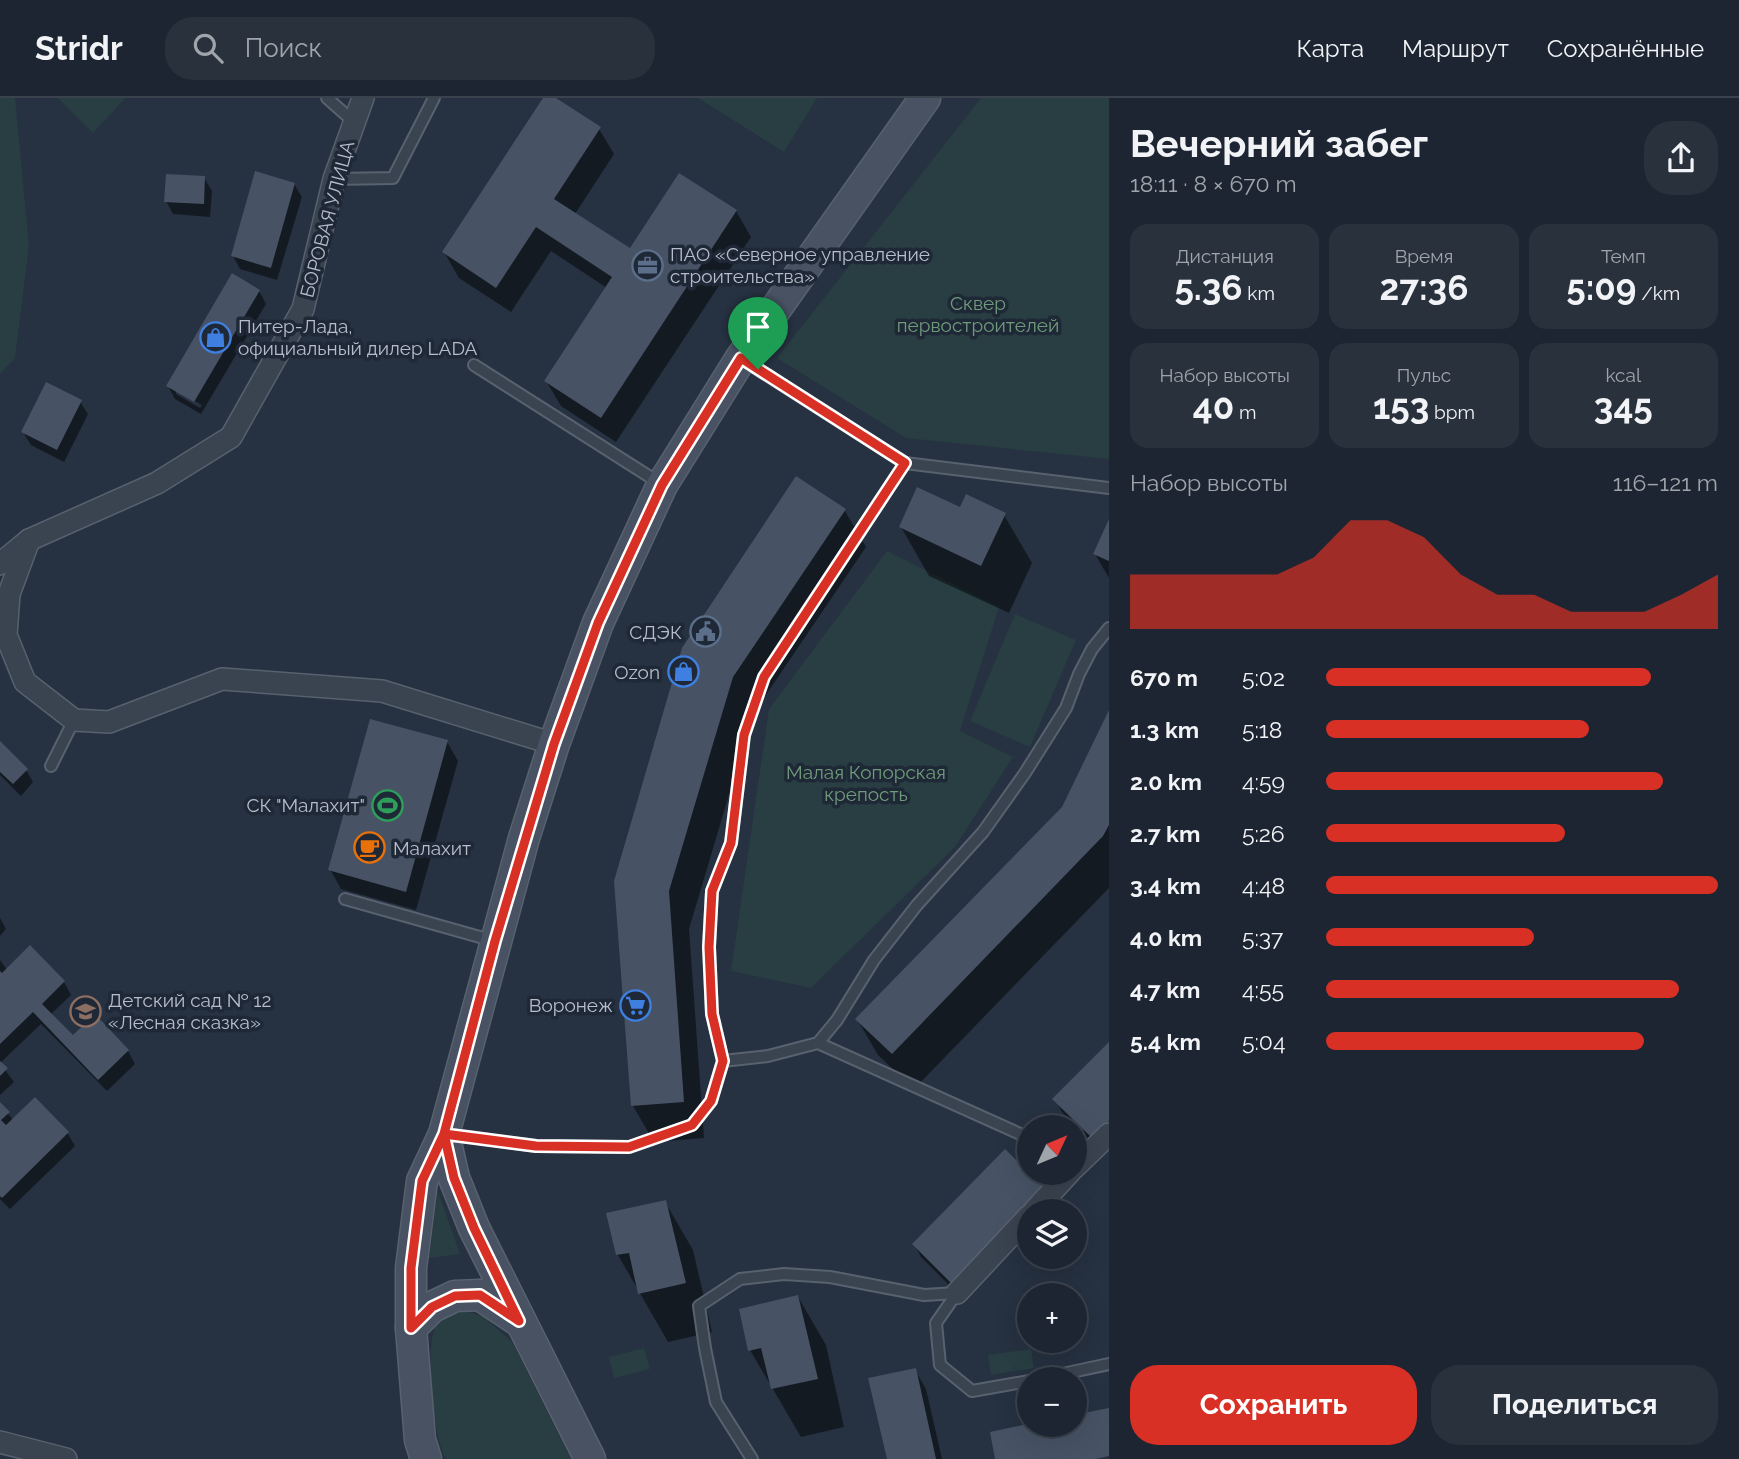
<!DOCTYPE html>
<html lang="ru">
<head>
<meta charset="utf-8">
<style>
	:root { --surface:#1c2531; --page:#29313d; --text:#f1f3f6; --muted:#a0a5ab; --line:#3a424d; --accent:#d93025 }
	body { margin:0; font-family:Raleway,sans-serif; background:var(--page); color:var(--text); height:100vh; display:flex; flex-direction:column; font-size:26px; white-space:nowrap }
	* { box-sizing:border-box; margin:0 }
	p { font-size:23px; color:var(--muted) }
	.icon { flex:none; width:38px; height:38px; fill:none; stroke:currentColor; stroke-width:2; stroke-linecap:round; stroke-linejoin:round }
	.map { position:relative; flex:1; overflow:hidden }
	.panel { display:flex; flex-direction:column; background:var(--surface); width:630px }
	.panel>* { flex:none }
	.needle { width:46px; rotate:46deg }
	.controls { position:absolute; left:1017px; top:1017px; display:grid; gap:14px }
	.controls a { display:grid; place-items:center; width:70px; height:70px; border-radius:50%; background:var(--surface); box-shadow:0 7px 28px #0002,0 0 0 2px var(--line); font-size:35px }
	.pin { position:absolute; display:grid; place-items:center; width:60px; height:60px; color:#fff; margin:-72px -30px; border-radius:50% 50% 50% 0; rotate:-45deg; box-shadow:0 0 7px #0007 }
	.pin .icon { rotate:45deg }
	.round { display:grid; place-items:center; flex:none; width:74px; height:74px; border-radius:28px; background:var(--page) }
	.headline { display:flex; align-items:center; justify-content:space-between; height:119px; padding:0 21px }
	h1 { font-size:38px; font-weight:700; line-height:52px }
	.metrics { display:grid; grid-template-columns:repeat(3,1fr); gap:10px; height:119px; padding:7px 21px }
	.metrics div { display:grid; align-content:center; border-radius:18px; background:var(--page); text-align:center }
	.metrics b { font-size:35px; font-weight:700 }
	.metrics small { font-size:19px; font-weight:400 }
	.metrics p { font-size:19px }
	.chart { height:196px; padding:14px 21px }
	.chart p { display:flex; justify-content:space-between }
	.chart svg { width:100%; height:126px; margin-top:7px; fill:var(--accent); opacity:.7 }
	.action { display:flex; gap:14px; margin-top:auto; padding:14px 21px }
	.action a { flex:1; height:80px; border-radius:28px; background:var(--accent); color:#fff; font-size:28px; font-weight:700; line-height:80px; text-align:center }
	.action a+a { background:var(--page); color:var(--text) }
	ul { padding:0 21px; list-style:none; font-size:23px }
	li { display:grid; grid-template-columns:112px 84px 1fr; align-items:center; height:52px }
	li i { height:18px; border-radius:9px; background:var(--accent) }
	header { display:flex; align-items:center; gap:42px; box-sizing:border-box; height:98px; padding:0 35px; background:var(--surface); border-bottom:2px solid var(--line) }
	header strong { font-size:33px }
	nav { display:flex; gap:38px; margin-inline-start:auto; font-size:24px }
	.search { width:490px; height:63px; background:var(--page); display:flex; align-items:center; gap:18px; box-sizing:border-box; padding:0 24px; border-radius:28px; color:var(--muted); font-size:26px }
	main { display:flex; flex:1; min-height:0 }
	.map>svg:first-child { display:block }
</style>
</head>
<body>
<header>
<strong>Stridr</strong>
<div class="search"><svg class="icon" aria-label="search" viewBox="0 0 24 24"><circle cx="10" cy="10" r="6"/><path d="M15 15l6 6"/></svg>Поиск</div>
<nav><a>Карта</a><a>Маршрут</a><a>Сохранённые</a></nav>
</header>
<main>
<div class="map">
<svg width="1109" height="1361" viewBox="0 0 1109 1361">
	<rect width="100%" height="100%" fill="#263141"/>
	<g fill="#283e42">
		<path d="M0,0H15L29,148L15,260L0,276Z"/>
		<path d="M58,0H125L93,35Z"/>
		<path d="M698,0H817L784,54Z"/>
		<path d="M981,0H1109V361L906,340L777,260Z"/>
		<path d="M887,453L999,509L960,633L1013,659L955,749L811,890L731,873L769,611Z"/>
		<path d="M1015,516L1076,542L1030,649L970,623Z"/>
		<path d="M438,1093L460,1156L429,1160Z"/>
		<path d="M467,1213L484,1219L512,1244L571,1361H446C433,1343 424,1243 437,1225C443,1216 457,1215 467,1213Z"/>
		<path d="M644,1250L650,1271L614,1280L609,1259Z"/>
		<path d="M1031,1251L1034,1270L991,1277L988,1257Z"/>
	</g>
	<g fill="#0007" fill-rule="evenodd">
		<path d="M545,0H553L599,31L614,56L575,116L630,153L736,113L751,139L616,344L561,308L546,283L607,190L551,153L511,214L459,180L444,154Z"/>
		<path d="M204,80L212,93L210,119L173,116L166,103Z"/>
		<path d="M294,86L302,99L277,182L240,171L233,158Z"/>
		<path d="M259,193L266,206L201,316L175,301L168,288ZM176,292L202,307L200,310L176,296Z"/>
		<path d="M80,304L88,316L64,364L31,347L23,334Z"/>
		<path d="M961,412L1004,417L1032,465L1009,515L929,478L901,429Z"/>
		<path d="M845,413L866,449L753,616L689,831L704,1040L654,1044L633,1008L684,551Z"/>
		<path d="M1109,425V480L1095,456Z"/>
		<path d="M1109,616V790L914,991L878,957L857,921L1063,710Z"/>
		<path d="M447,644L458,663L416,812L341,791L330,771Z"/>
		<path d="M0,646L26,672L33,684L21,698L0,677Z"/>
		<path d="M0,820L6,831L0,838Z"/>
		<path d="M30,850L64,884L71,897L50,917L73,940L128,953L135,966L107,993L41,926L0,965L14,984L0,997V862L7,872Z"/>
		<path d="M1109,946V1043L1100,1052L1062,1014L1055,1001Z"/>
		<path d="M35,1001L68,1036L75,1048L10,1111L0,1101V1006L13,1022Z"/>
		<path d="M1005,1054L959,1197L921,1159L914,1146Z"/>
		<path d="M665,1104L693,1152L712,1234L668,1244L618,1157L608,1117Z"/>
		<path d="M798,1199L826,1247L844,1329L801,1339L750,1252Z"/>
		<path d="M915,1272L926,1291L942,1361H888Z"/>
	</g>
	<g fill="#475365">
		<path d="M543,0H556L601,29L554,101L630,150L679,75L737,112L601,320L544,283L612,179L536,129L496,190L442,154Z"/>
		<path d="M255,73L295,85L271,170L231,158Z"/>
		<path d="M166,76L205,78L204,106L164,104Z"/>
		<path d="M232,175L260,192L194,304L166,288Z"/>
		<path d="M46,284L82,302L57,352L21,334Z"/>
		<path d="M796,378L846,411L733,579L669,793L684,1004L631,1008L614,783L682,550Z"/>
		<path d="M917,389L960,409L966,396L1006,415L981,468L899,429Z"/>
		<path d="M1109,421V463L1093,456Z"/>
		<path d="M1109,612V727L1103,738L892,956L855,921L1062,709Z"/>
		<path d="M370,621L448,642L406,794L328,772Z"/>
		<path d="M0,643L28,671L13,686L0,674Z"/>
		<path d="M30,847L65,883L42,906L73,937L95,916L129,952L98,982L33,914L0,946V873L2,875Z"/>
		<path d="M1109,944V1023L1092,1040L1052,1001Z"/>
		<path d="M0,963L8,970L0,978Z"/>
		<path d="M35,999L69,1034L2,1100L0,1098V1004L10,1014L1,1022L6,1027Z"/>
		<path d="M1005,1051L1045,1090L951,1185L912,1146Z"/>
		<path d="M666,1102L686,1185L638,1196L629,1155L616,1157L606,1115Z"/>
		<path d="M798,1197L818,1281L771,1291L761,1250L748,1253L739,1211Z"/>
		<path d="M916,1270L936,1361H887L868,1280Z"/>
		<path d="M1109,1310V1358L1095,1361H995L990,1334L1028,1326H1074V1317Z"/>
	</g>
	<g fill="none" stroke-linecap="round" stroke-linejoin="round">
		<defs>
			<g id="service">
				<path d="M327,0L354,24"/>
				<path d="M334,81L393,80L434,0"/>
				<path d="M743,262L905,365"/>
				<path d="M474,267L661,386"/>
				<path d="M51,668L74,622"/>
				<path d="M345,801L494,843"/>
				<path d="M818,945L837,922L874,862L917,807L983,734L1025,675L1066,610L1079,576L1092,551L1109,530"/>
				<path d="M447,1036L536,1048L630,1049L692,1027L711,1003L723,963"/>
				<path d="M1029,1040L818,945L768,958L723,963L712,916L709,849L712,793L731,745L744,637L764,579L905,365L1109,390"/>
				<path d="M957,1195L936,1225L940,1267L972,1293L1029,1283"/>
				<path d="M1039,1281L1109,1266"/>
				<path d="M752,1361L716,1304L705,1250L699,1208L740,1181L784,1176L830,1179L924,1197L957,1195"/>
			</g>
			<g id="minor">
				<path d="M29,442L9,496L6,537L25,584L74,622L109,624L222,581L382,593L554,646"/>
				<path d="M0,466L29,442L157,385L231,339L303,211L334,81L363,0"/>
				<path d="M1074,1070L1109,1036"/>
				<path d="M1034,1113L1070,1074"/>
				<path d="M957,1195L1029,1118"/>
				<path d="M0,1344L66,1361"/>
			</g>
			<g id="secondary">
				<path d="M444,1036L454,1080L474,1130L590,1361"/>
				<path d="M411,1230L432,1209L455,1198L480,1197L519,1223"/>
				<path d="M426,1361L420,1342L411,1230V1170L422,1083L444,1036L524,740L554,646L598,525L662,387L741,260L925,0"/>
			</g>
		</defs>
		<use href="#service" stroke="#58616e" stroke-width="14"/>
		<use href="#minor" stroke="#58616e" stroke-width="24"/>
		<use href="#secondary" stroke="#58616e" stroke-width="33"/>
		<use href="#service" stroke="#3a4350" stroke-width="10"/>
		<use href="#minor" stroke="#3a4350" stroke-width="21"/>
		<use href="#secondary" stroke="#485263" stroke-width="30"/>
	</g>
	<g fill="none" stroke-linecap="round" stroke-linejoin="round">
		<defs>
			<path id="route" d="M758,271L741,260L662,387L598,525L554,646L495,843L444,1036L422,1083L411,1170V1230L432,1209L455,1198L480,1197L519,1223L474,1130L454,1080L444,1036L536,1048L629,1049L692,1027L711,1003L723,963L712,916L709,849L712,793L731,745L744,637L764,579L905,365L758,271"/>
		</defs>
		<use href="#route" stroke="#fff" stroke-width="14"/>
		<use href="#route" stroke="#d93025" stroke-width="9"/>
	</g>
	<defs>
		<symbol id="office-ring" viewBox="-11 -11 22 22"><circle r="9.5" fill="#1f2836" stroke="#5c6f8a" stroke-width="1.5"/><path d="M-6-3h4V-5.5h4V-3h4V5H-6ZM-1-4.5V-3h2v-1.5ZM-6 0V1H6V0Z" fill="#5c6f8a"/></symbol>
		<symbol id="shop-ring" viewBox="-11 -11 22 22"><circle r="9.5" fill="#1f2836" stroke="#3f7fe0" stroke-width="1.5"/><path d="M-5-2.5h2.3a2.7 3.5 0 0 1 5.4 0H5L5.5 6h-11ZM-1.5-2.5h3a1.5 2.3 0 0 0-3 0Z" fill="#3f7fe0"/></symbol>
		<symbol id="civic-ring" viewBox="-11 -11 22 22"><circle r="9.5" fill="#1f2836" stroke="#5c6f8a" stroke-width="1.5"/><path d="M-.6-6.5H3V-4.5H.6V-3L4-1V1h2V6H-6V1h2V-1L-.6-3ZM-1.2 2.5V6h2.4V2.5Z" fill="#5c6f8a"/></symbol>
		<symbol id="stadium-ring" viewBox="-11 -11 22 22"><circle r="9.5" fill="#1f2836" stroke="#2e9e5b" stroke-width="1.5"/><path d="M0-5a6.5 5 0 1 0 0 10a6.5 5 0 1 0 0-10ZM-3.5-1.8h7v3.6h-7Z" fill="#2e9e5b"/></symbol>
		<symbol id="cafe-ring" viewBox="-11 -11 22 22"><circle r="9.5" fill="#1f2836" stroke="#e8710a" stroke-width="1.5"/><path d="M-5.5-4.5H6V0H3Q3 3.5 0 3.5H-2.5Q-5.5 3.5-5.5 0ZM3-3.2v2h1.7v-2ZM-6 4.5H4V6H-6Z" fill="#e8710a"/></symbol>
		<symbol id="supermarket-ring" viewBox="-11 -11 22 22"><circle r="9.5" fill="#1f2836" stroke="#3f7fe0" stroke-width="1.5"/><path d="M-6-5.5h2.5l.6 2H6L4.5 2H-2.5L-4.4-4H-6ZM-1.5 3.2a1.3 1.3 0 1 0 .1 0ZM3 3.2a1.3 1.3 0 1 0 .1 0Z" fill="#3f7fe0"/></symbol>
		<symbol id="school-ring" viewBox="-11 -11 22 22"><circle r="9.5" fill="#1f2836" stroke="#8d6e63" stroke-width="1.5"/><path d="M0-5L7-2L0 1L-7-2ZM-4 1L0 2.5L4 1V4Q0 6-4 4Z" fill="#8d6e63"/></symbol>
	</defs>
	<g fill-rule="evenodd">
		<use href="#office-ring" x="630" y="150" width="35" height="35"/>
		<use href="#shop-ring" x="198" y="222" width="35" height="35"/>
		<use href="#civic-ring" x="688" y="516" width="35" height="35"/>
		<use href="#shop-ring" x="666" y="556" width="35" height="35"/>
		<use href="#stadium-ring" x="370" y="690" width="35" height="35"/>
		<use href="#cafe-ring" x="352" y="732" width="35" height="35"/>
		<use href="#supermarket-ring" x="618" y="890" width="35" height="35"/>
		<use href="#school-ring" x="68" y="896" width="35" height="35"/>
	</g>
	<g text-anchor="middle" stroke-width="7" stroke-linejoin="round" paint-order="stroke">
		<g font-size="19" fill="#b7becb" stroke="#1f2836">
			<text transform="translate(327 121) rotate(-75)" y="7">БОРОВАЯ УЛИЦА</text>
		</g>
		<g font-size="19" fill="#b7becb" stroke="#1f2836" text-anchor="start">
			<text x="670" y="163">ПАО «Северное управление<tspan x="670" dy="22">строительства»</tspan></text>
			<text x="238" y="235">Питер-Лада,<tspan x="238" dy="22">официальный дилер LADA</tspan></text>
			<text x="682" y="541" text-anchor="end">СДЭК</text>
			<text x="660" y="581" text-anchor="end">Ozon</text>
			<text x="365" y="714" text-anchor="end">СК "Малахит"</text>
			<text x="393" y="757">Малахит</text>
			<text x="108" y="909">Детский сад № 12<tspan x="108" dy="22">«Лесная сказка»</tspan></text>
			<text x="613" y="914" text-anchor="end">Воронеж</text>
		</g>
		<g font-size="19" fill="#6f9b7a" stroke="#1f2836">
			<text x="978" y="212">Сквер<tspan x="978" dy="22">первостроителей</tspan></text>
			<text x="866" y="681">Малая Копорская<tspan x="866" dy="22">крепость</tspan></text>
		</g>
	</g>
</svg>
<div class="controls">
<a><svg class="needle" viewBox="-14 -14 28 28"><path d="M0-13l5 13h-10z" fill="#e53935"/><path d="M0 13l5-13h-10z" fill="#a0a5ab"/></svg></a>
<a><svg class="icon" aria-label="layers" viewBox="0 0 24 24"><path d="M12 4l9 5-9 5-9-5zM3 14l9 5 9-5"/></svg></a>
<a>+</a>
<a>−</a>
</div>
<div class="pin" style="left:758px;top:271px;background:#1e9e55"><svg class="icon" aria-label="arrive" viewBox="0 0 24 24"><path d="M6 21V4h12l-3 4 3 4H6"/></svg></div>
</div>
<section class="panel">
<div class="headline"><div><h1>Вечерний забег</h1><p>18:11 · 8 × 670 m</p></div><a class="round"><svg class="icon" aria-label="share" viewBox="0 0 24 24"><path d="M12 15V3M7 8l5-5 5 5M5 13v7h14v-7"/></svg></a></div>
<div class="metrics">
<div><p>Дистанция</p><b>5.36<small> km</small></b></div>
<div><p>Время</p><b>27:36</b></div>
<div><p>Темп</p><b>5:09<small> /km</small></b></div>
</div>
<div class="metrics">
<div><p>Набор высоты</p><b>40<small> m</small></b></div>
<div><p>Пульс</p><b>153<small> bpm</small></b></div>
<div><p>kcal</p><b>345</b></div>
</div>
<div class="chart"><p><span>Набор высоты</span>116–121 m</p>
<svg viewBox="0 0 160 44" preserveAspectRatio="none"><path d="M0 44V25L10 25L20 25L30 25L40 25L50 19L60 6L70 6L80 12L90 25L100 32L110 32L120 38L130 38L140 38L150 32L160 25V44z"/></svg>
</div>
<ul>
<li><b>670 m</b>5:02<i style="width:83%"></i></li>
<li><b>1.3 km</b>5:18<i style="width:67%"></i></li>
<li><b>2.0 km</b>4:59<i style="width:86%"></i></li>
<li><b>2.7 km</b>5:26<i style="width:61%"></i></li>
<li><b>3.4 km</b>4:48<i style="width:100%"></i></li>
<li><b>4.0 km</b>5:37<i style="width:53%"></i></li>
<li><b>4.7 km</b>4:55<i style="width:90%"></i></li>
<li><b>5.4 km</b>5:04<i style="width:81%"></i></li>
</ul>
<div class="action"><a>Сохранить</a><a>Поделиться</a></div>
</section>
</main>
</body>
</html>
